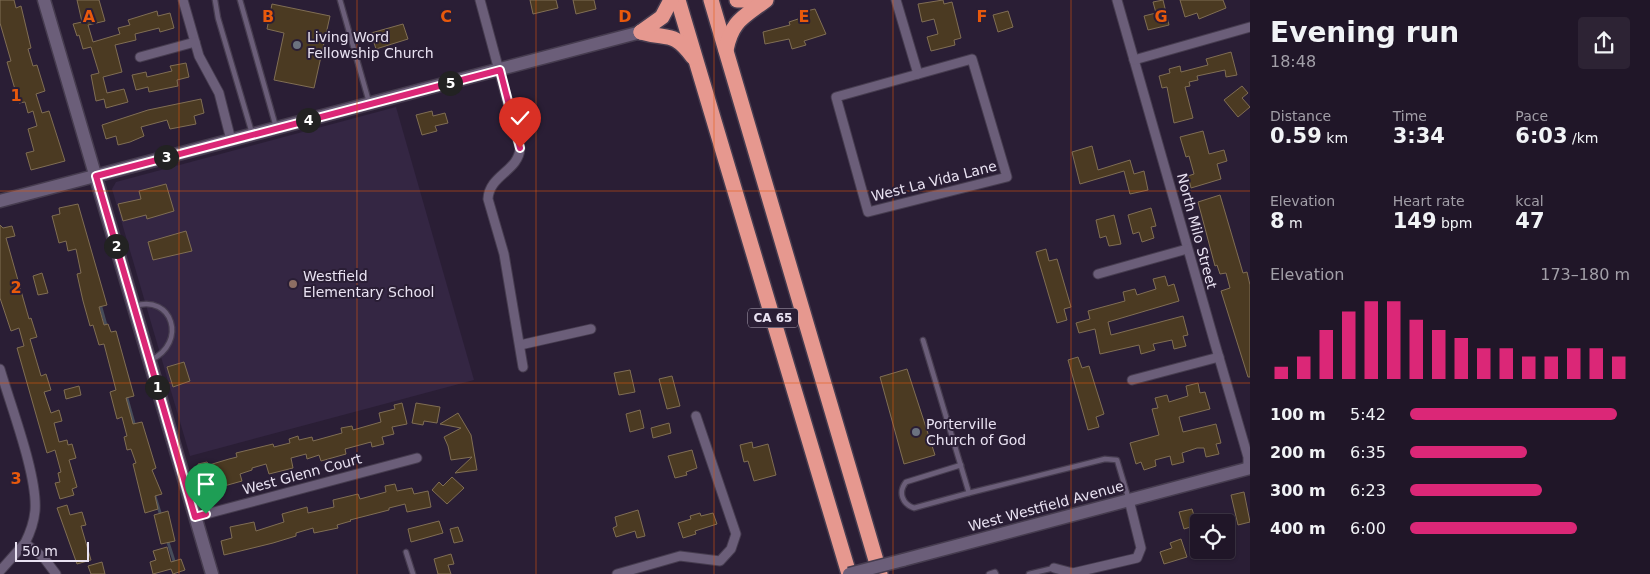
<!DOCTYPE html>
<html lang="en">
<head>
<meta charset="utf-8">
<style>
	:root { --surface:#201628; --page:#2d2334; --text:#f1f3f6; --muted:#a29fa8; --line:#3d3545; --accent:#db2777 }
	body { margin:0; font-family:"DejaVu Sans",sans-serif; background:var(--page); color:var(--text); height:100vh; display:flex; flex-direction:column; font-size:19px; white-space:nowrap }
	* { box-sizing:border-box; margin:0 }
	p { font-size:16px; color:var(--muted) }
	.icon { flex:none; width:28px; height:28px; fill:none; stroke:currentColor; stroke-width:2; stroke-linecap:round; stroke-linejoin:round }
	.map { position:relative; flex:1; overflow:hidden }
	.side { display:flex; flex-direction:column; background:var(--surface); width:400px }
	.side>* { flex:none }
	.controls { position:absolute; left:1190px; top:514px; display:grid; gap:10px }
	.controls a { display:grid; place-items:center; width:45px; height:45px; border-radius:5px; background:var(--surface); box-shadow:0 1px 4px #0004,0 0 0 1px var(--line); font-size:25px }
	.scale { position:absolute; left:15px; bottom:12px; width:74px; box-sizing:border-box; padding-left:5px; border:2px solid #e9e2f2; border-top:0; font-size:14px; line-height:18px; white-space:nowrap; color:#e9e2f2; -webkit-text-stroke:4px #2a1e35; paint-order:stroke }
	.pin { position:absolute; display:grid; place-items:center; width:42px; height:42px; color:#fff; margin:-51px -21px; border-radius:50% 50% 50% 0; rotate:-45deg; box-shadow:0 0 5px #0007 }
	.pin .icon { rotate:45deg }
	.km { position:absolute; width:25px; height:25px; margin:-12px; border-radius:50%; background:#222; color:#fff; font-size:14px; line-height:25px; text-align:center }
	.round { display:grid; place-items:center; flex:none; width:52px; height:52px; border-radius:5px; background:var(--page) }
	.summary { display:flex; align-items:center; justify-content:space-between; height:85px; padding:0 20px }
	h1 { font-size:28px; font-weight:700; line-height:38px }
	.stats { display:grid; grid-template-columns:repeat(3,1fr); gap:8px; height:85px; padding:5px 20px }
	.stats div { display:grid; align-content:center }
	.stats b { font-size:21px; font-weight:700 }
	.stats small { font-size:14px; font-weight:400 }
	.stats p { font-size:14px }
	.chart { height:140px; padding:10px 20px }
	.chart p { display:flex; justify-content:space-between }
	.chart svg { width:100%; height:90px; margin-top:5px; stroke:var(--accent); stroke-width:6 }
	ul { padding:0 20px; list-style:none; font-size:16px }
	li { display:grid; grid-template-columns:80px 60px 1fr; align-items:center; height:38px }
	li i { height:12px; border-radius:6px; background:var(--accent) }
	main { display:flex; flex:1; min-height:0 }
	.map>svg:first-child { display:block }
</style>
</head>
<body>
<main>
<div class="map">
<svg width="1250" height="574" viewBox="0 0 1250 574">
	<rect width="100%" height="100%" fill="#2a1e35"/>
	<path fill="#342643" d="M396,107L474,380L190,456L112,189L116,182Z"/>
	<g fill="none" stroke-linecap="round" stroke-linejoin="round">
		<g stroke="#464c5a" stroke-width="3">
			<path d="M100,304L107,329"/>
			<path d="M126,395L135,427"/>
			<path d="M154,493L161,516"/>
			<path d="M167,539L175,564"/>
		</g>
	</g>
	<g fill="#4b3a22" stroke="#806e54">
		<path d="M0,0H14L16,8L21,6L31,48L28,49L33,66L37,65L45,91L36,94L42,113L49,111L65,161L31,170L26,153L34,151L28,129L37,126L33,111L28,113L25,102L19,103L7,62L11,61L0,23Z"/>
		<path d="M77,0H99L105,21L88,25L93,42L120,34L118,28L130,25L128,20L157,11L158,16L170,13L174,28L160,32L159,28L135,34L136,40L115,45L122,72L103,77L107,93L124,89L128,102L106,108L104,99L96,101L91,75L99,73L91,47L83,49L79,35L77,36L73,24L82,22Z"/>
		<path d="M530,0H556L558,8L533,14Z"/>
		<path d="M573,0H594L596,9L576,14Z"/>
		<path d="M943,0L944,4L952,2L961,38L954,40L955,45L931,51L927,37L938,34L934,19L922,22L918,4Z"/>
		<path d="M1163,0L1169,25L1148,30L1144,16L1156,13L1153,2Z"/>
		<path d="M1180,0H1223L1226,8L1199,19L1197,13L1185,17Z"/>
		<path d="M272,4L330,16L314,88L274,80L284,33L267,29Z"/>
		<path d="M815,9L826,34L804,41L806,45L792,49L789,39L765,44L763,32L790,25L789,22L804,17L802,12Z"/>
		<path d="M1008,11L1013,27L998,32L993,15Z"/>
		<path d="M403,24L408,39L376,49L371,33Z"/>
		<path d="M1231,52L1237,75L1226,77L1225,70L1197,76L1198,80L1189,82L1190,86L1185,87L1193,118L1174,123L1167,87L1162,88L1159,76L1170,73L1169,69L1180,66L1181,72L1208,65L1206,59Z"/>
		<path d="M186,63L189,77L177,80L178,86L149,92L148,87L136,90L132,75L146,72L147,77L172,71L170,66Z"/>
		<path d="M1242,86L1248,93L1242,98L1250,107L1238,117L1224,100Z"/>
		<path d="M201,99L204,113L194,116L196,124L170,129L167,120L141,127L144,136L130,142L118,145L116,136L106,139L102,125L148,110Z"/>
		<path d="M432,111L433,116L445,113L448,123L435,126L437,131L422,135L416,115Z"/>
		<path d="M1203,131L1209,154L1224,150L1227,161L1217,164L1221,179L1191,188L1188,176L1194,174L1189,156L1186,157L1180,137Z"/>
		<path d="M1092,146L1098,170L1130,160L1134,174L1144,171L1148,190L1130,194L1124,171L1080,184L1072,152Z"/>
		<path d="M166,184L174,211L147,219L146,215L123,221L118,204L141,199L139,191Z"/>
		<path d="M1220,195L1243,273L1247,272L1250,285V377H1248L1221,291L1230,288L1226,273L1220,274L1217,265L1215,266L1198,202Z"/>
		<path d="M78,204L107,305L99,307L104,325L108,324L111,332L116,331L134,396L126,398L133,424L142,422L156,468L152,470L162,494L155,496L158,509L145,513L133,464L136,463L131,449L127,450L124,437L127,436L122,417L117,419L110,392L116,390L104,344L99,345L93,325L90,326L83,301L77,274L81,273L76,249L68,251L66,241L59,243L52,216L60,214L59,208Z"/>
		<path d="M1151,208L1156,226L1151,227L1154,238L1142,242L1139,232L1133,234L1128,215Z"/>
		<path d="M1114,215L1121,244L1109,246L1106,236L1100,238L1096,220Z"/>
		<path d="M0,225L3,228L12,226L15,236L6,238L29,319L31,318L37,337L30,339L41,376L46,374L51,390L44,392L51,413L59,410L62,421L54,423L59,442L67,440L68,445L72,444L76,458L69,460L77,487L72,489L74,495L60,499L55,483L60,482L58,473L61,472L55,450L47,453L17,348L24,346L19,328L11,331L0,298Z"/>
		<path d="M186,231L192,251L153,260L148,242Z"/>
		<path d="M1046,249L1049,261L1057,259L1071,307L1064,309L1067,320L1057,323L1036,252Z"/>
		<path d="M42,273L48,293L38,295L33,276Z"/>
		<path d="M1165,276L1168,286L1174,284L1179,301L1108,322L1111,335L1183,316L1188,335L1183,336L1186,346L1174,349L1172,340L1153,344L1155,350L1141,354L1139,345L1100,354L1095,329L1079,333L1076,323L1090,319L1088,311L1125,301L1123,292L1135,289L1137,295L1156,289L1153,279Z"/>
		<path d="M1078,357L1082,368L1089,366L1104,414L1096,417L1099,427L1088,430L1068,360Z"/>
		<path d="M184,362L190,381L173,387L167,367Z"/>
		<path d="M907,369L935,455L904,464L880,377Z"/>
		<path d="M630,370L635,392L619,395L614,373Z"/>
		<path d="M672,376L680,406L667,409L659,379Z"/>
		<path d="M1198,383L1200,393L1205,392L1210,409L1179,417L1183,432L1216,424L1221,443L1216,444L1219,454L1206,457L1204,448H1197L1182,453L1184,462L1172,465L1170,456L1155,460L1156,466L1144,470L1141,462L1136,464L1130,443L1159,435L1152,409L1158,408L1155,398L1167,395L1169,402L1188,396L1186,386Z"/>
		<path d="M79,386L81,395L66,399L64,390Z"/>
		<path d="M402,403L407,424L392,427L394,434L382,437L384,444L372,447L371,442L345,449L346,454L321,461L319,455L307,459L306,454L291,458L293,468L269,474L266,464L252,468V470L240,474L242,481L217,488L214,479L203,483L198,464L207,462L209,465L229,459L237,457L236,453L273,444L274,447L290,443L289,439L298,436L299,440L312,437L313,441L342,433L341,428L352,426L353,430L381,422L379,413L395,409L394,405Z"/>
		<path d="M416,403L440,407L437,423L424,421L423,425L412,423Z"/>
		<path d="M640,410L644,428L630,432L626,414Z"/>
		<path d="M458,413L471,435L477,470L455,473L472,457L451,460L448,446L444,437L461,428L440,424Z"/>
		<path d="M669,423L671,433L653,438L651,428Z"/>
		<path d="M752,442L753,448L768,444L776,475L754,481L748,461L744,462L740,445Z"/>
		<path d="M692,450L697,468L686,472L687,475L675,478L668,456Z"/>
		<path d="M452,477L464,488L447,504L432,490L439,482L443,486Z"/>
		<path d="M395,484L397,491L412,488L414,494L428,491L431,507L407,512L405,504L389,508V510L350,520L351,521L337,525L338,528L314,533L313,528L296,533V536L273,543L224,555L221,541L232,538L230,527L254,522L256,531L284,522L282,514L307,507L308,513L334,507L333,500L358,494L360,499L386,492L385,486Z"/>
		<path d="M1244,492L1250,522L1238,525L1231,495Z"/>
		<path d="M67,505L70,515L82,512L86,525L81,526L91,560L77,564L57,508Z"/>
		<path d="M1192,509L1197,525L1184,529L1179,512Z"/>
		<path d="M638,510L645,536L637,538L635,531L616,537L613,528L617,526L615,517Z"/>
		<path d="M168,511L175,541L161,544L154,515Z"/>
		<path d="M700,513L701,516L713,513L717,524L695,531L696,534L683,538L678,523L691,519L690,516Z"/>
		<path d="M439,521L443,533L411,542L408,529Z"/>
		<path d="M458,527L463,541L454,543L450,529Z"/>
		<path d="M1181,539L1187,557L1164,564L1160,552L1172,548L1170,543Z"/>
		<path d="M167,547L171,562L181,559L185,570L173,574L171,569L153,574L150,562L156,560L153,551Z"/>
		<path d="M451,554L454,564L448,565L451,574H438L434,559Z"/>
		<path d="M102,562L105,574H91L88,566Z"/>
	</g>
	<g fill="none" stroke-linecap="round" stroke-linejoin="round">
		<defs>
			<g id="lane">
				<path d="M215,0L218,18L252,133"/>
				<path d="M240,0L276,127"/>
				<path d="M340,0L369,102"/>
				<path d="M135,306C172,294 188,342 151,360"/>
				<path d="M923,340L969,493L1105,459L1117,460L1129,500"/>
				<path d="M961,465L906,482C898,492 902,504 914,508L969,493"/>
				<path d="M406,552L413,574"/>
				<path d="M989,574L995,572L996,574"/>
				<path d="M1029,574L1054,568"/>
			</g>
			<g id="street">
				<path d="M183,0L199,56L219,93L231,140"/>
				<path d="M480,0L520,148C519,171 489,175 488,199L504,254L523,367"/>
				<path d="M896,0L918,74"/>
				<path d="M1117,0C1161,152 1203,305 1248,457V469"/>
				<path d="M140,57L195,42"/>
				<path d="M972,59L1007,177L868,212L836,97Z"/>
				<path d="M1134,60L1250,27"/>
				<path d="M1098,274L1187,249"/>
				<path d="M520,345L591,329"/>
				<path d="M0,369C10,404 38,476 35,511C34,522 30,533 25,543L44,558L56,574"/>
				<path d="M1132,380L1219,357"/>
				<path d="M195,517L417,458"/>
				<path d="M1054,568L1073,573L1137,558L1141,548L1129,500"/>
				<path d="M0,571L25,543"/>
				<path d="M617,574L680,556L720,561L731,549L736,534L696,416"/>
			</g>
			<g id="secondary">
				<path d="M44,0L212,574"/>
				<path d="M0,201L641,32"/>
				<path d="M903,560L1250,468"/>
			</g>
			<g id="highway">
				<path d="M678,0L849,574"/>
				<path d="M711,0L880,574"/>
				<path d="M737,0H747"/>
				<path d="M641,32C668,40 673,30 693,57"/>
				<path d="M641,32L662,17L671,0"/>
				<path d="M726,50C732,20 744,17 766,0"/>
			</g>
		</defs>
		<use href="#lane" stroke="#463c4f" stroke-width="7"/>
		<use href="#street" stroke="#463c4f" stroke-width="11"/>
		<use href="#secondary" stroke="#463c4f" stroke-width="15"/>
		<use href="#highway" stroke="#463c4f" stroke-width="18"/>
		<use href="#lane" stroke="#6b5e79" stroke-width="4.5"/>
		<use href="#street" stroke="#6b5e79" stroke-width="9"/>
		<use href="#secondary" stroke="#6b5e79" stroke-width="12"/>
		<use href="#highway" stroke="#e6988f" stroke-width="15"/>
		<defs>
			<path id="secondary-bridge" d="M849,574L903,560"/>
		</defs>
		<use href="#secondary-bridge" stroke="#463c4f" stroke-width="15" stroke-linecap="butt"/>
		<use href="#secondary-bridge" stroke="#6b5e79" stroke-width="12"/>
	</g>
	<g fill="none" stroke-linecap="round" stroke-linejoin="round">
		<defs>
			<path id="route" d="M206,514L195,517L96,176L500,70L520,148"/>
		</defs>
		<use href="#route" stroke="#fff" stroke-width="10"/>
		<use href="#route" stroke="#db2777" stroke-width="6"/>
	</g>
	<path fill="none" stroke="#e8590c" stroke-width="1" stroke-opacity="0.55" d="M179,0V574M357,0V574M536,0V574M714,0V574M893,0V574M1071,0V574M0,191H1250M0,383H1250"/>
	<g fill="#6b7280" stroke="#2a1e35" stroke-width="2">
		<circle cx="297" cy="45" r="5"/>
		<circle cx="916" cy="432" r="5"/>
	</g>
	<circle fill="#8d6e63" stroke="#2a1e35" stroke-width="2" cx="293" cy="284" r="5"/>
	<g text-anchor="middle" stroke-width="4" stroke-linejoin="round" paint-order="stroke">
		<rect fill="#2a1e35" stroke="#b0a7b9" stroke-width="1" x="748" y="308.5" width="50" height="19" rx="4"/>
		<g font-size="12" font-weight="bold" fill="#e9e2f2">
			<text x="773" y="322">CA 65</text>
		</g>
		<g font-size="14" fill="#e9e2f2" stroke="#2a1e35" text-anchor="start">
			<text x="307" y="42">Living Word<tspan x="307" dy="16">Fellowship Church</tspan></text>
			<text x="303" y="281">Westfield<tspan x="303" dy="16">Elementary School</tspan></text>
			<text x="926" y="429">Porterville<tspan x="926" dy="16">Church of God</tspan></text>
		</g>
		<g font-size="14" fill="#e9e2f2" stroke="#2a1e35">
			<text transform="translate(934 181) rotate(-14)" y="5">West La Vida Lane</text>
			<text transform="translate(1197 231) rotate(75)" y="5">North Milo Street</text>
			<text transform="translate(302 474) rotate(-15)" y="5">West Glenn Court</text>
			<text transform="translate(1046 506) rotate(-15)" y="5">West Westfield Avenue</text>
		</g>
	</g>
	<g font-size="16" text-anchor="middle" font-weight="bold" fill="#e8590c" stroke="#2a1e35" stroke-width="4" stroke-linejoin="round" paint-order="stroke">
		<text x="89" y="22">A</text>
		<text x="268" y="22">B</text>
		<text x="446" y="22">C</text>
		<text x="625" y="22">D</text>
		<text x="804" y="22">E</text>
		<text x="982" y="22">F</text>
		<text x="1161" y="22">G</text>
		<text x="16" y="101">1</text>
		<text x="16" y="293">2</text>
		<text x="16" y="484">3</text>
	</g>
</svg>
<div class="controls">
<a><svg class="icon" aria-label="locate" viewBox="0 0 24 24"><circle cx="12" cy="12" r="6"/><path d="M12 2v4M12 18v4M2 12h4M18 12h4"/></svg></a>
</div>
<div class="scale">50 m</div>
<div class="pin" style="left:206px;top:514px;background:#1e9e55"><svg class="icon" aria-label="arrive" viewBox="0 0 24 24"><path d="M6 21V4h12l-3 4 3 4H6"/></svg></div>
<div class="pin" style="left:520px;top:148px;background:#d93025"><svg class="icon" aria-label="check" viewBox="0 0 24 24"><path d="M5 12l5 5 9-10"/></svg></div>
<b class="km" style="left:157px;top:387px">1</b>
<b class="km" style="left:116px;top:246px">2</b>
<b class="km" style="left:166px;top:157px">3</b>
<b class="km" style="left:308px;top:120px">4</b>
<b class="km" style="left:450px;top:83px">5</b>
</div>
<section class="side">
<div class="summary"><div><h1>Evening run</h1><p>18:48</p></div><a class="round"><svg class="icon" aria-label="share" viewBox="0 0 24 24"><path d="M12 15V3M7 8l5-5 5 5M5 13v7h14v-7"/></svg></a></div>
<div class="stats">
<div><p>Distance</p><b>0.59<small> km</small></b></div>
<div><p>Time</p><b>3:34</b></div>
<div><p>Pace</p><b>6:03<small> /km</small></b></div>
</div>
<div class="stats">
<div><p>Elevation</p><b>8<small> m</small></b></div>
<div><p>Heart rate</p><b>149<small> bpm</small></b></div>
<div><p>kcal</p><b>47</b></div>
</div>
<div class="chart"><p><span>Elevation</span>173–180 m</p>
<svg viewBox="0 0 160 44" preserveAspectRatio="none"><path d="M5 44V38M15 44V33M25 44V20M35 44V11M45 44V6M55 44V6M65 44V15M75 44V20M85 44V24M95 44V29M105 44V29M115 44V33M125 44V33M135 44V29M145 44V29M155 44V33"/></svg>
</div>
<ul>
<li><b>100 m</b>5:42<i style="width:94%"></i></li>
<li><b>200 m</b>6:35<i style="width:53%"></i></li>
<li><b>300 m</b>6:23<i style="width:60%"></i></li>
<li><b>400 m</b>6:00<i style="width:76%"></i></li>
</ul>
</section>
</main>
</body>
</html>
